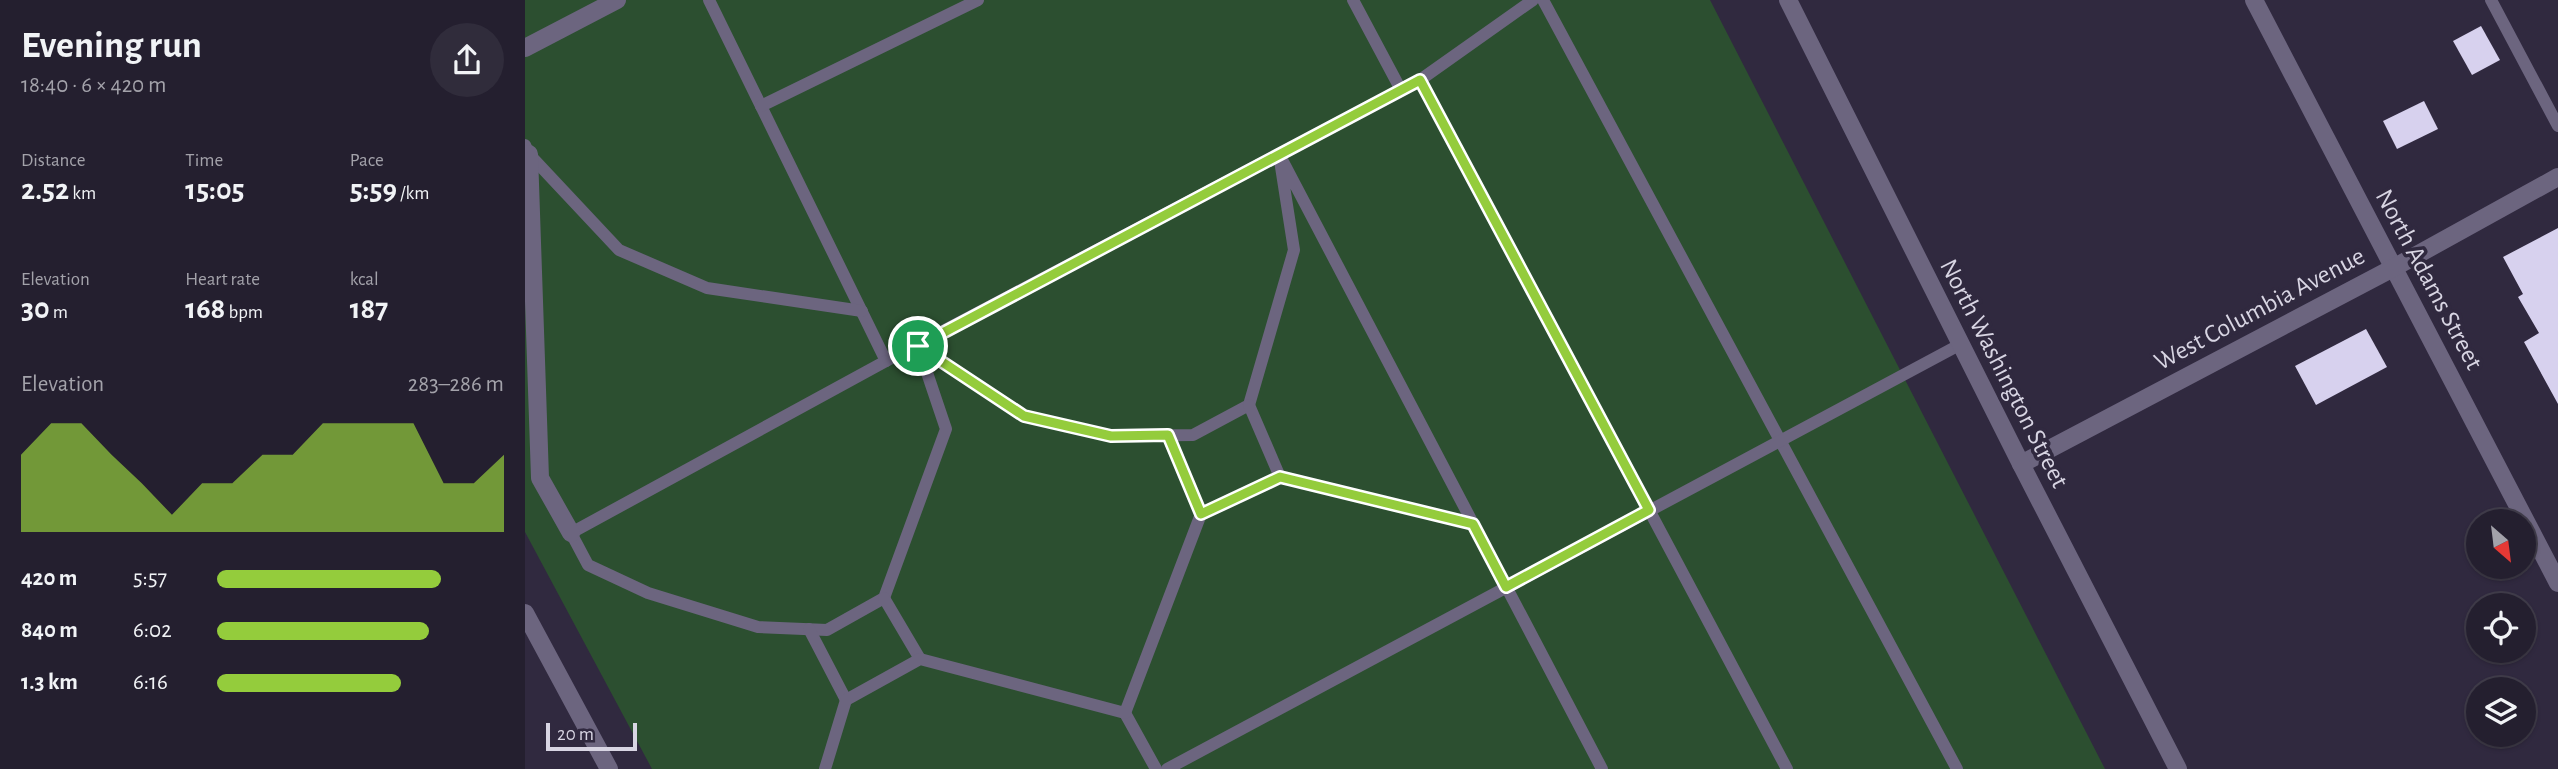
<!DOCTYPE html>
<html lang="en">
<head>
<meta charset="utf-8">
<style>
	:root { --surface:#241f2f; --page:#302c3b; --text:#f1f3f6; --muted:#a3a2aa; --line:#413d4b; --accent:#94cc3c }
	body { margin:0; font-family:"Alegreya Sans",sans-serif; background:var(--page); color:var(--text); height:100vh; display:flex; flex-direction:column; font-size:26px; white-space:nowrap }
	* { box-sizing:border-box; margin:0 }
	p { font-size:23px; color:var(--muted) }
	.icon { flex:none; width:38px; height:38px; fill:none; stroke:currentColor; stroke-width:2; stroke-linecap:round; stroke-linejoin:round }
	.map { position:relative; flex:1; overflow:hidden }
	.drawer { display:flex; flex-direction:column; background:var(--surface); width:525px }
	.drawer>* { flex:none }
	.needle { width:46px; rotate:152deg }
	.fabs { position:absolute; left:1941px; top:509px; display:grid; gap:14px }
	.fabs a { display:grid; place-items:center; width:70px; height:70px; border-radius:50%; background:var(--surface); box-shadow:0 2px 5px #0004,0 0 0 2px var(--line); font-size:35px }
	.scale { position:absolute; left:21px; bottom:18px; width:91px; box-sizing:border-box; padding-left:7px; border:4px solid #d8d5e3; border-top:0; font-size:19px; line-height:24px; white-space:nowrap; color:#d8d5e3; -webkit-text-stroke:5px #30293f; paint-order:stroke }
	.pin { position:absolute; display:grid; place-items:center; width:60px; height:60px; color:#fff; margin:-30px; border:4px solid #fff; border-radius:50%; box-shadow:0 2px 7px #0007 }
	.round { display:grid; place-items:center; flex:none; width:74px; height:74px; border-radius:37px; background:var(--page) }
	.head { display:flex; align-items:center; justify-content:space-between; height:119px; padding:0 21px }
	h1 { font-size:38px; font-weight:700; line-height:52px }
	.figures { display:grid; grid-template-columns:repeat(3,1fr); gap:10px; height:119px; padding:7px 21px }
	.figures div { display:grid; align-content:center }
	.figures b { font-size:30px; font-weight:700 }
	.figures small { font-size:19px; font-weight:400 }
	.figures p { font-size:19px }
	.chart { height:196px; padding:14px 21px }
	.chart p { display:flex; justify-content:space-between }
	.chart svg { width:100%; height:126px; margin-top:7px; fill:var(--accent); opacity:.7 }
	ul { padding:0 21px; list-style:none; font-size:23px }
	li { display:grid; grid-template-columns:112px 84px 1fr; align-items:center; height:52px }
	li i { height:18px; border-radius:9px; background:var(--accent) }
	main { display:flex; flex:1; min-height:0 }
	.map>svg:first-child { display:block }
</style>
</head>
<body>
<main>
<section class="drawer">
<div class="head"><div><h1>Evening run</h1><p>18:40 · 6 × 420 m</p></div><a class="round"><svg class="icon" aria-label="share" viewBox="0 0 24 24"><path d="M12 15V3M7 8l5-5 5 5M5 13v7h14v-7"/></svg></a></div>
<div class="figures">
<div><p>Distance</p><b>2.52<small> km</small></b></div>
<div><p>Time</p><b>15:05</b></div>
<div><p>Pace</p><b>5:59<small> /km</small></b></div>
</div>
<div class="figures">
<div><p>Elevation</p><b>30<small> m</small></b></div>
<div><p>Heart rate</p><b>168<small> bpm</small></b></div>
<div><p>kcal</p><b>187</b></div>
</div>
<div class="chart"><p><span>Elevation</span>283–286 m</p>
<svg viewBox="0 0 160 44" preserveAspectRatio="none"><path d="M0 44V17L10 6L20 6L30 17L40 27L50 38L60 27L70 27L80 17L90 17L100 6L110 6L120 6L130 6L140 27L150 27L160 17V44z"/></svg>
</div>
<ul>
<li><b>420 m</b>5:57<i style="width:78%"></i></li>
<li><b>840 m</b>6:02<i style="width:74%"></i></li>
<li><b>1.3 km</b>6:16<i style="width:64%"></i></li>
</ul>
</section>
<div class="map">
<svg width="2033" height="769" viewBox="0 0 2033 769">
	<rect width="100%" height="100%" fill="#30293f"/>
	<path fill="#2c4f30" d="M0,0H1185L1580,769H127L0,532Z"/>
	<g fill="#d7d1ee">
		<path d="M1956,26L1975,60L1947,75L1928,41Z"/>
		<path d="M1899,101L1913,129L1872,149L1858,121Z"/>
		<path d="M2033,228V404L1999,342L2014,333L1993,297L1998,294L1978,257Z"/>
		<path d="M1841,329L1862,367L1791,405L1770,366Z"/>
	</g>
	<g fill="none" stroke-linecap="round" stroke-linejoin="round">
		<g stroke="#6c657f" stroke-width="12">
			<path d="M184,0L361,361L895,80"/>
			<path d="M828,0L876,90"/>
			<path d="M1008,0L895,80L1262,769"/>
			<path d="M1018,0L1432,769"/>
			<path d="M1966,0L2033,126"/>
			<path d="M236,106L453,0"/>
			<path d="M0,145L4,154L94,250L182,288L337,311"/>
			<path d="M361,361L46,533L63,565L123,593L233,627L302,630L359,598L421,429L393,346L499,416L586,436L668,435L724,405L769,250L754,154L1077,769"/>
			<path d="M724,405L755,477"/>
			<path d="M643,435L676,514"/>
			<path d="M359,598L395,659"/>
			<path d="M284,629L321,700"/>
			<path d="M600,713L631,769"/>
			<path d="M300,769L321,700L395,659L600,713L676,514L755,477L948,524"/>
			<path d="M642,769L1436,344"/>
		</g>
		<g stroke="#6c657f" stroke-width="18">
			<path d="M1729,0L2033,583"/>
			<path d="M0,48L92,0"/>
			<path d="M4,154L15,478L46,533"/>
			<path d="M1496,464L1870,267L2033,177"/>
			<path d="M0,613L84,769"/>
		</g>
		<path stroke="#6c657f" stroke-width="18" d="M1263,0L1496,464L1653,769"/>
	</g>
	<g fill="none" stroke-linecap="round" stroke-linejoin="round">
		<defs>
			<path id="route" d="M895,80L1124,510L981,587L948,524L755,477L676,514L643,435L586,436L499,416L393,346Z"/>
		</defs>
		<use href="#route" stroke="#fff" stroke-width="14"/>
		<use href="#route" stroke="#94cc3c" stroke-width="9"/>
	</g>
	<g text-anchor="middle" stroke-width="7" stroke-linejoin="round" paint-order="stroke">
		<g font-size="26" fill="#d8d5e3" stroke="#30293f">
			<text transform="translate(1905 279) rotate(62)" y="9">North Adams Street</text>
			<text transform="translate(1734 308) rotate(-28)" y="9">West Columbia Avenue</text>
			<text transform="translate(1480 373) rotate(63)" y="9">North Washington Street</text>
		</g>
	</g>
</svg>
<div class="fabs">
<a><svg class="needle" viewBox="-14 -14 28 28"><path d="M0-13l5 13h-10z" fill="#e53935"/><path d="M0 13l5-13h-10z" fill="#a3a2aa"/></svg></a>
<a><svg class="icon" aria-label="locate" viewBox="0 0 24 24"><circle cx="12" cy="12" r="6"/><path d="M12 2v4M12 18v4M2 12h4M18 12h4"/></svg></a>
<a><svg class="icon" aria-label="layers" viewBox="0 0 24 24"><path d="M12 4l9 5-9 5-9-5zM3 14l9 5 9-5"/></svg></a>
</div>
<div class="scale">20 m</div>
<div class="pin" style="left:393px;top:346px;background:#1e9e55"><svg class="icon" aria-label="arrive" viewBox="0 0 24 24"><path d="M6 21V4h12l-3 4 3 4H6"/></svg></div>
</div>
</main>
</body>
</html>
